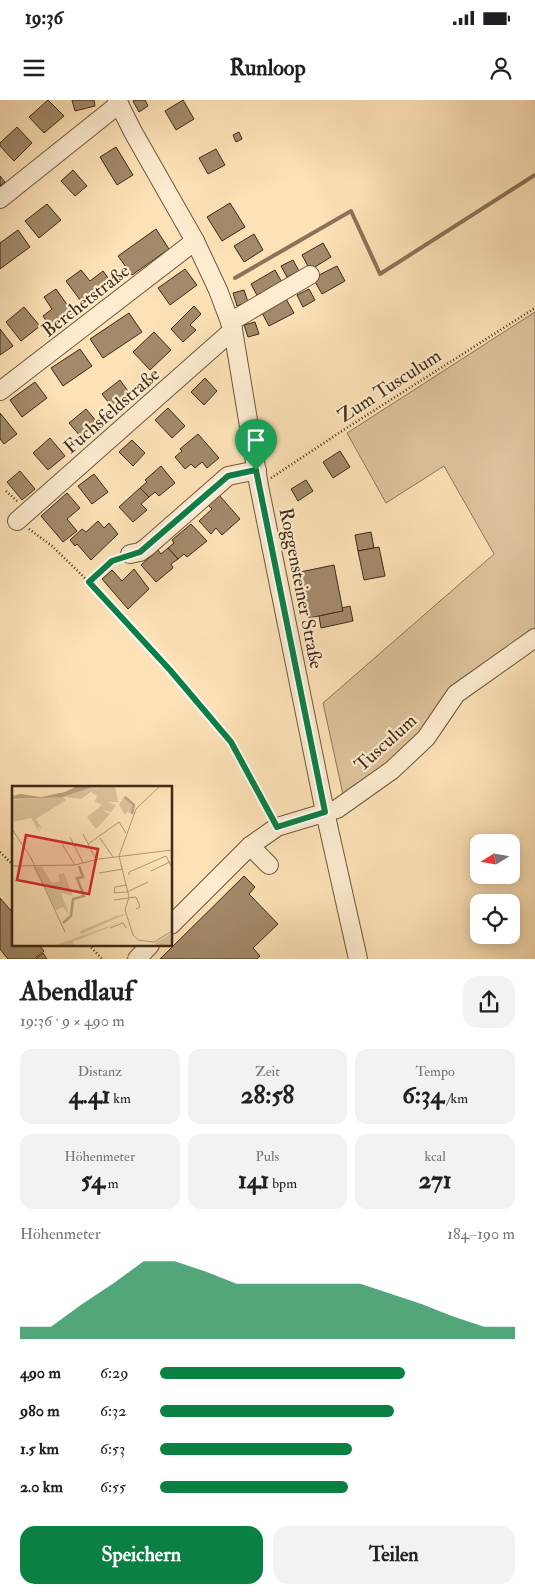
<!DOCTYPE html>
<html lang="de">
<head>
<meta charset="utf-8">
<style>
	:root { --surface:#fff; --page:#f2f2f2; --text:#202124; --muted:#757577; --accent:#0b8043 }
	body { margin:0; font-family:"IM FELL Double Pica",serif; background:var(--page); color:var(--text); height:100vh; display:flex; flex-direction:column; font-size:19px; white-space:nowrap }
	* { box-sizing:border-box; margin:0 }
	p { font-size:16px; color:var(--muted) }
	.icon { flex:none; width:28px; height:28px; fill:none; stroke:currentColor; stroke-width:2; stroke-linecap:round; stroke-linejoin:round }
	.map { position:relative; height:859px; overflow:hidden }
	.side { display:flex; flex-direction:column; background:var(--surface); flex:1 }
	.side>* { flex:none }
	.needle { width:32px; rotate:259deg }
	.tools { position:absolute; left:470px; top:734px; display:grid; gap:10px }
	.tools a { display:grid; place-items:center; width:50px; height:50px; border-radius:10px; background:var(--surface); box-shadow:0 2px 12px #0003; font-size:25px }
	.pin { position:absolute; display:grid; place-items:center; width:42px; height:42px; color:#fff; margin:-51px -21px; border-radius:50% 50% 50% 0; rotate:-45deg; box-shadow:0 0 5px #0007 }
	.pin .icon { rotate:45deg }
	.round { display:grid; place-items:center; flex:none; width:52px; height:52px; border-radius:15px; background:var(--page) }
	.summary { display:flex; align-items:center; justify-content:space-between; height:85px; padding:0 20px }
	h1 { font-size:28px; font-weight:800; line-height:38px }
	.metrics { display:grid; grid-template-columns:repeat(3,1fr); gap:8px; height:85px; padding:5px 20px }
	.metrics div { display:grid; align-content:center; border-radius:12px; background:var(--page); text-align:center }
	.metrics b { font-size:25px; font-weight:800 }
	.metrics small { font-size:14px; font-weight:400 }
	.metrics p { font-size:14px }
	.chart { height:140px; padding:10px 20px }
	.chart p { display:flex; justify-content:space-between }
	.chart svg { width:100%; height:90px; margin-top:5px; fill:var(--accent); opacity:.7 }
	.primary-button { display:flex; gap:10px; margin-top:auto; padding:10px 20px }
	.primary-button a { flex:1; height:58px; border-radius:15px; background:var(--accent); color:#fff; font-size:20px; font-weight:800; line-height:58px; text-align:center }
	.primary-button a+a { background:var(--page); color:var(--text) }
	ul { padding:0 20px; list-style:none; font-size:16px }
	li { display:grid; grid-template-columns:80px 60px 1fr; align-items:center; height:38px }
	li i { height:12px; border-radius:6px; background:var(--accent) }
	.status { display:flex; justify-content:space-between; align-items:center; height:35px; padding:0 25px; background:var(--surface); direction:ltr }
	.status svg { height:14px; fill:currentColor }
	header { display:flex; justify-content:space-between; align-items:center; height:65px; padding:0 20px; background:var(--surface); font-size:22px; font-weight:800 }
	.map>svg:first-child { display:block }
</style>
</head>
<body>
<div class="status"><b>19:36</b><svg viewBox="0 0 49 12"><path d="M0 12V9h3v3zM5 12V6h3v6zM10 12V3h3v9zM15 12V0h3v12zM26 1h20v11H26zM47 4h2v5h-2z"/></svg></div>
<header><svg class="icon" aria-label="menu" viewBox="0 0 24 24"><path d="M4 6h16M4 12h16M4 18h16"/></svg>Runloop<svg class="icon" aria-label="person" viewBox="0 0 24 24"><circle cx="12" cy="8" r="4"/><path d="M4 21q1-7 8-7t8 7"/></svg></header>
<div class="map">
<svg width="535" height="859" viewBox="0 0 535 859">
	<rect width="100%" height="100%" fill="#fde2b7"/>
	<filter id="stains"><feTurbulence type="fractalNoise" baseFrequency=".004" numOctaves="4"/><feColorMatrix values="0 0 0 0 .2 0 0 0 0 .09 0 0 0 0 .02 0 0 0 .5 -.17"/></filter>
	<radialGradient id="worn" r=".72"><stop offset=".6" stop-color="#630" stop-opacity="0"/><stop offset="1" stop-color="#630" stop-opacity=".3"/></radialGradient>
	<path fill="#ddc39c" stroke="#8e765a" d="M535,212V533L423,635L344,699L323,603L494,454L444,366L386,403L347,333Z"/>
	<g fill="none" stroke-linecap="round" stroke-linejoin="round">
		<path stroke="#8a7357" stroke-width="4" d="M235,178L351,111L380,174L535,75"/>
	</g>
	<g fill="#a28a6a" stroke="#3f2a17">
		<path d="M48,0L64,16L44,33L29,17Z"/>
		<path d="M72,0H94L95,6L75,11Z"/>
		<path d="M135,0H145L148,6L139,12L133,1Z"/>
		<path d="M183,0L194,19L176,30L165,11Z"/>
		<path d="M17,27L32,43L14,61L0,46V43Z"/>
		<path d="M239,32L242,39L236,42L233,35Z"/>
		<path d="M116,47L133,75L117,85L100,57Z"/>
		<path d="M216,49L225,65L208,74L199,58Z"/>
		<path d="M73,70L87,86L75,96L61,81Z"/>
		<path d="M0,76L5,82L0,86Z"/>
		<path d="M230,103L245,127L222,141L207,117Z"/>
		<path d="M47,104L61,120L39,138L25,121Z"/>
		<path d="M156,129L169,149L132,175L118,156Z"/>
		<path d="M18,130L30,147L0,169V143Z"/>
		<path d="M254,134L263,150L244,162L234,146Z"/>
		<path d="M323,143L331,157L310,170L302,155Z"/>
		<path d="M293,160L299,171L287,177L281,166Z"/>
		<path d="M337,166L345,181L322,194L313,178Z"/>
		<path d="M185,169L197,185L170,205L158,188Z"/>
		<path d="M81,170L90,181L103,171L111,182L83,204L66,181Z"/>
		<path d="M275,170L284,186L259,199L251,184Z"/>
		<path d="M56,189L73,213L51,228L43,216L52,209L44,197Z"/>
		<path d="M309,189L315,200L303,207L297,195Z"/>
		<path d="M244,190L248,202L237,206L233,193Z"/>
		<path d="M285,197L294,213L269,226L261,211Z"/>
		<path d="M194,206L201,214L190,225L196,230L183,242L171,229Z"/>
		<path d="M24,207L40,226L21,241L6,222Z"/>
		<path d="M129,213L142,232L103,258L90,239Z"/>
		<path d="M255,222L259,234L248,237L244,225Z"/>
		<path d="M0,229L13,246L0,255Z"/>
		<path d="M154,232L171,250L150,270L133,252Z"/>
		<path d="M80,249L92,266L63,286L51,268Z"/>
		<path d="M205,278L217,291L204,305L191,292Z"/>
		<path d="M120,280L130,294L112,307L102,294Z"/>
		<path d="M35,282L47,298L22,317L10,300Z"/>
		<path d="M168,308L185,326L172,338L155,320Z"/>
		<path d="M86,309L98,323L81,337L69,323Z"/>
		<path d="M0,313L17,334L4,344L0,339Z"/>
		<path d="M198,334L219,358L207,368L202,362L195,368L191,364L185,369L175,357L182,351L180,349Z"/>
		<path d="M50,338L65,356L48,370L33,353Z"/>
		<path d="M132,340L145,353L133,366L119,352Z"/>
		<path d="M340,351L350,367L333,378L323,362Z"/>
		<path d="M161,366L175,383L159,396L155,392L149,397L140,388L147,382L145,380Z"/>
		<path d="M20,371L35,389L22,400L7,382Z"/>
		<path d="M94,374L108,392L92,404L78,386Z"/>
		<path d="M306,380L313,391L298,401L291,389Z"/>
		<path d="M140,388L149,397L141,404L147,410L133,422L119,407Z"/>
		<path d="M67,393L80,408L67,419L77,431L63,442L41,416Z"/>
		<path d="M219,395L240,419L222,435L216,428L211,434L199,421L212,409L208,405Z"/>
		<path d="M98,421L104,428L109,423L118,434L91,460L77,444L75,446L70,440L82,429L86,432Z"/>
		<path d="M191,424L207,441L187,457L184,454L178,459L168,448L174,443L172,440Z"/>
		<path d="M371,432L374,448L358,451L355,435Z"/>
		<path d="M379,447L385,476L364,480L358,451Z"/>
		<path d="M168,448L178,459L171,464L173,468L156,482L141,465L158,450L161,454Z"/>
		<path d="M334,465L343,511L309,518L300,472Z"/>
		<path d="M134,469L149,489L128,509L102,479L112,470L122,481Z"/>
		<path d="M350,506L353,521L321,528L319,516L343,511L342,508Z"/>
		<path d="M244,776L255,787L249,794L278,824L253,848L260,856L257,859H160Z"/>
		<path d="M0,798L14,814V845H39L44,851L34,859H8L0,849Z"/>
		<path d="M43,853L47,859H36Z"/>
	</g>
	<g fill="none" stroke-linecap="round" stroke-linejoin="round">
		<defs>
			<g id="minor">
				<path d="M117,0L133,32L195,141L218,190L233,230L259,386L325,712L358,859"/>
				<path d="M0,99L119,4"/>
				<path d="M230,222L310,175"/>
				<path d="M0,291L195,141"/>
				<path d="M17,421L233,230"/>
				<path d="M130,454L140,452L147,447L228,376L257,370"/>
				<path d="M250,746L269,765"/>
				<path d="M171,825L250,746L277,727L337,709L392,670L426,638L456,594L535,538"/>
				<path d="M137,859L150,845"/>
			</g>
		</defs>
		<use href="#minor" stroke="#6e583f" stroke-width="20"/>
		<g stroke="#3f2a17" stroke-width="2.5" stroke-dasharray="1 2.5" stroke-linecap="butt">
			<path d="M271,378L345,329L535,208"/>
			<path d="M6,391L18,402"/>
			<path d="M29,429L52,446L89,482L170,570L231,642L270,715"/>
			<path d="M89,482L112,461L117,459"/>
			<path d="M0,752L14,766"/>
			<path d="M89,845L102,859"/>
		</g>
		<use href="#minor" stroke="#feecd0" stroke-width="18"/>
	</g>
	<g fill="none" stroke-linecap="round" stroke-linejoin="round">
		<defs>
			<path id="route" d="M256,370L325,712L277,727L231,642L170,570L89,482L112,461L140,452L228,376Z"/>
		</defs>
		<use href="#route" stroke="#fff" stroke-width="10"/>
		<use href="#route" stroke="#0b8043" stroke-width="6"/>
	</g>
	<g text-anchor="middle" stroke-width="4.5" stroke-linejoin="round" paint-order="stroke">
		<g font-size="19" fill="#3f2a17" stroke="#feecd0">
			<text transform="translate(85 200) rotate(-38)" y="7">Berchetstraße</text>
			<text transform="translate(389 285) rotate(-33)" y="7">Zum Tusculum</text>
			<text transform="translate(111 310) rotate(-41)" y="7">Fuchsfeldstraße</text>
			<text transform="translate(302 488) rotate(79)" y="7">Roggensteiner Straße</text>
			<text transform="translate(385 642) rotate(-42)" y="7">Tusculum</text>
		</g>
	</g>
	<g transform="translate(12 686)">
		<rect width="160" height="160" fill="#fde2b7"/>
		<path d="M87,0L69,13L53,11L69,3ZM88,0H103L106,16H95L104,19L99,26L90,24L98,28L84,43L75,31L90,19L83,16L85,10L79,6ZM112,10L123,19L120,28L115,26L113,29L107,19ZM38,11H51L54,14L24,33L31,44L26,40L28,47L19,32L0,36V14ZM21,81H30L40,97L48,95L46,89L52,87L61,110L49,107L57,128L51,121L44,124ZM114,128L69,148L68,145L104,130ZM114,134L61,156L62,160H41ZM158,148L160,160H144L143,157Z" fill="#ddc39c"/>
		<path d="M65,0H83L51,11L0,13V10L9,8L29,11L53,6Z" fill="#bca381"/>
		<path fill="none" stroke="#bca381" stroke-width="2.5" d="M113,11L122,19L120,28M51,137L59,130L61,113L72,110L65,92L71,91L67,80"/>
		<path fill="none" stroke="#b19877" stroke-width="1" d="M148,0L124,23L107,70L117,111L113,124L121,149L126,154L142,156L160,145M0,43L19,72L53,146M71,48L84,73M58,51L71,77M88,52L101,71M50,58L63,79M76,58L107,36L114,47M0,80L63,79L87,73L160,64M139,85L158,76M87,87L111,83M117,89V86L154,70L160,82M114,99L103,101L102,107L115,106L136,96M102,114L124,111L128,121L124,123M98,142L111,137L114,142"/>
		<path fill="#d62828" fill-opacity="0.15" stroke="#d62828" stroke-width="2.5" d="M14,49L86,63L77,108L5,94Z"/>
		<rect width="160" height="160" fill="none" stroke="#3f2a17" stroke-width="2.5"/>
	</g>
	<rect width="100%" height="100%" filter="url(#stains)"/>
	<rect width="100%" height="100%" fill="url(#worn)"/>
</svg>
<div class="tools">
<a><svg class="needle" viewBox="-14 -14 28 28"><path d="M0-13l5 13h-10z" fill="#e53935"/><path d="M0 13l5-13h-10z" fill="#757577"/></svg></a>
<a><svg class="icon" aria-label="locate" viewBox="0 0 24 24"><circle cx="12" cy="12" r="6"/><path d="M12 2v4M12 18v4M2 12h4M18 12h4"/></svg></a>
</div>
<div class="pin" style="left:256px;top:370px;background:#1e9e55"><svg class="icon" aria-label="arrive" viewBox="0 0 24 24"><path d="M6 21V4h12l-3 4 3 4H6"/></svg></div>
</div>
<section class="side">
<div class="summary"><div><h1>Abendlauf</h1><p>19:36 · 9 × 490 m</p></div><a class="round"><svg class="icon" aria-label="share" viewBox="0 0 24 24"><path d="M12 15V3M7 8l5-5 5 5M5 13v7h14v-7"/></svg></a></div>
<div class="metrics">
<div><p>Distanz</p><b>4.41<small> km</small></b></div>
<div><p>Zeit</p><b>28:58</b></div>
<div><p>Tempo</p><b>6:34<small> /km</small></b></div>
</div>
<div class="metrics">
<div><p>Höhenmeter</p><b>54<small> m</small></b></div>
<div><p>Puls</p><b>141<small> bpm</small></b></div>
<div><p>kcal</p><b>271</b></div>
</div>
<div class="chart"><p><span>Höhenmeter</span>184–190 m</p>
<svg viewBox="0 0 160 44" preserveAspectRatio="none"><path d="M0 44V38L10 38L20 27L30 17L40 6L50 6L60 11L70 17L80 17L90 17L100 17L110 17L120 22L130 27L140 33L150 38L160 38V44z"/></svg>
</div>
<ul>
<li><b>490 m</b>6:29<i style="width:69%"></i></li>
<li><b>980 m</b>6:32<i style="width:66%"></i></li>
<li><b>1.5 km</b>6:53<i style="width:54%"></i></li>
<li><b>2.0 km</b>6:55<i style="width:53%"></i></li>
</ul>
<div class="primary-button"><a>Speichern</a><a>Teilen</a></div>
</section>
</body>
</html>
